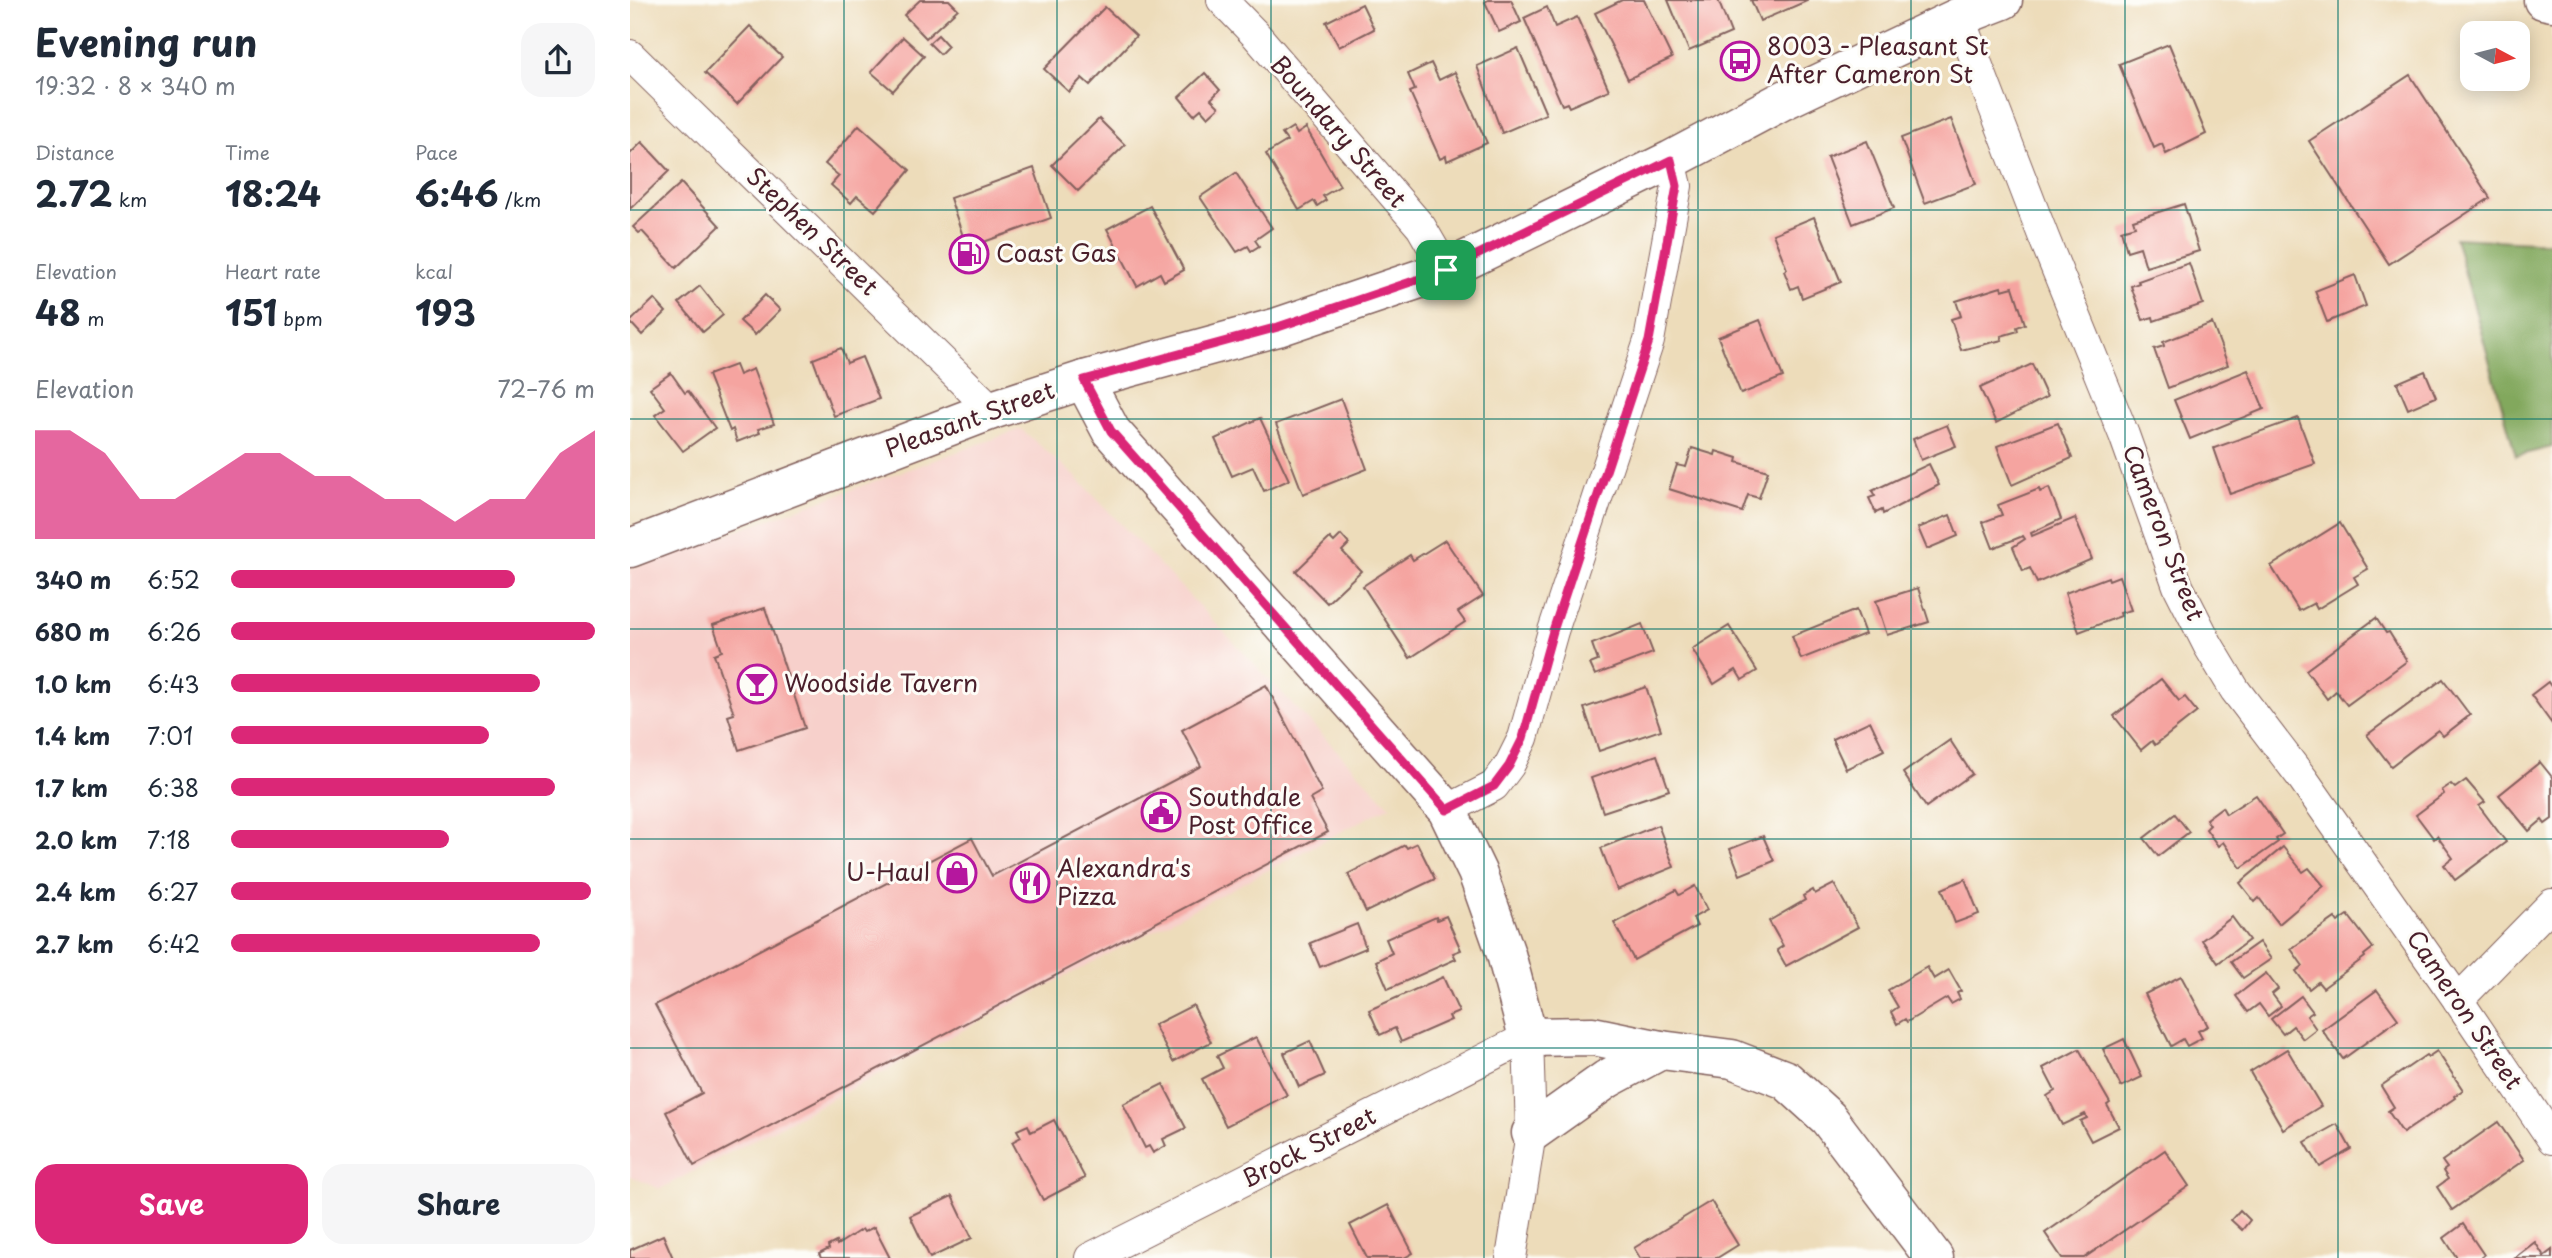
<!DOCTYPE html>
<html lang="en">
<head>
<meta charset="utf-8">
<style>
	:root { --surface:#fff; --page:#f6f6f7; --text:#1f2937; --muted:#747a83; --accent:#db2777 }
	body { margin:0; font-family:"Playpen Sans",sans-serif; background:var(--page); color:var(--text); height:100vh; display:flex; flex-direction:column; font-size:26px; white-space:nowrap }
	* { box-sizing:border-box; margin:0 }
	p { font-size:23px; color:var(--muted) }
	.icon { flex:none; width:38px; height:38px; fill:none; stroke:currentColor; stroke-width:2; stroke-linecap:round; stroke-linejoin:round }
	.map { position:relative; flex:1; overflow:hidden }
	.side { display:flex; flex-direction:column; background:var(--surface); width:630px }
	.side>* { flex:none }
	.needle { width:46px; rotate:97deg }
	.tools { position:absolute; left:1830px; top:21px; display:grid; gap:14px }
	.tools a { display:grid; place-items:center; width:70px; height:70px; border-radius:14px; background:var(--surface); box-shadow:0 4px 18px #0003; font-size:35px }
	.pin { position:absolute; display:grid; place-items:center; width:60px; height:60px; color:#fff; margin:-30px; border-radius:14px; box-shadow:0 4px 10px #0006 }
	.round { display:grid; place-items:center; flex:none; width:74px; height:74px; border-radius:21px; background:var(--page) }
	.head { display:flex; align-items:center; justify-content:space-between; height:119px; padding:0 35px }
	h1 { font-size:38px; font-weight:700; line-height:52px }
	.stats { display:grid; grid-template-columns:repeat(3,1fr); gap:10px; height:119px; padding:7px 35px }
	.stats div { display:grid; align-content:center }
	.stats b { font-size:35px; font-weight:700 }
	.stats small { font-size:19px; font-weight:400 }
	.stats p { font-size:19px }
	.chart { height:196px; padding:14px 35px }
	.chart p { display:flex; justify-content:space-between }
	.chart svg { width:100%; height:126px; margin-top:7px; fill:var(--accent); opacity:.7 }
	.primary-button { display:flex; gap:14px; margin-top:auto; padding:14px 35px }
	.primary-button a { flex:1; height:80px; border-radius:21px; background:var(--accent); color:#fff; font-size:28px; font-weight:700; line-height:80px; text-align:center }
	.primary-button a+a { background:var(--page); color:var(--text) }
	ul { padding:0 35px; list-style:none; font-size:23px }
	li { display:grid; grid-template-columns:112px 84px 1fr; align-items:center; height:52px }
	li i { height:18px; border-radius:9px; background:var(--accent) }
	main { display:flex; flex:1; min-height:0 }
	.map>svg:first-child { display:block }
</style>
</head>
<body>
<main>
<section class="side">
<div class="head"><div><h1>Evening run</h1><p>19:32 · 8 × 340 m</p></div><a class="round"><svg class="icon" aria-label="share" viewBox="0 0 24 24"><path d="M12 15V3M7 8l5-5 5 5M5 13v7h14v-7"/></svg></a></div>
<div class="stats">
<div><p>Distance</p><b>2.72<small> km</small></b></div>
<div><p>Time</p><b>18:24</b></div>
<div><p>Pace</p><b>6:46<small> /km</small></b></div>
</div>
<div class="stats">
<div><p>Elevation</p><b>48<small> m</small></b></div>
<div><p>Heart rate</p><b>151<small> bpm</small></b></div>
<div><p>kcal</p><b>193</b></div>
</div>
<div class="chart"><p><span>Elevation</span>72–76 m</p>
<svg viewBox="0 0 160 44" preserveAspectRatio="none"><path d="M0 44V6L10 6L20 14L30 30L40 30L50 22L60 14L70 14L80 22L90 22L100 30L110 30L120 38L130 30L140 30L150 14L160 6V44z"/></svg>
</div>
<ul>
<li><b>340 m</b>6:52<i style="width:78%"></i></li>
<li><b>680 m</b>6:26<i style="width:100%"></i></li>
<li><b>1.0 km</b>6:43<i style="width:85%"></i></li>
<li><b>1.4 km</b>7:01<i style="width:71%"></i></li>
<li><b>1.7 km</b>6:38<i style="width:89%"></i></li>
<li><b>2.0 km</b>7:18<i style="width:60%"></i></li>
<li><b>2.4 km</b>6:27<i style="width:99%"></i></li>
<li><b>2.7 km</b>6:42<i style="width:85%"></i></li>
</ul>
<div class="primary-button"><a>Save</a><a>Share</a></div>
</section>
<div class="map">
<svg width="1922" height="1258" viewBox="0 0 1922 1258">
	<rect width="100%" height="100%" fill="#fdfcf7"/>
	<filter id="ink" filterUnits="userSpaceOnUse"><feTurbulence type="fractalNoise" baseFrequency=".0143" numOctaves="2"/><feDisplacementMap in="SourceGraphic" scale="14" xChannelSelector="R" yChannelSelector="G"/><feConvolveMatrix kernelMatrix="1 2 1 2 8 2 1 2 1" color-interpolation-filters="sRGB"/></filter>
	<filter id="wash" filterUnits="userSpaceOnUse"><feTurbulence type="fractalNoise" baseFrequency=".00686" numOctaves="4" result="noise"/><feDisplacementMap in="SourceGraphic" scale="28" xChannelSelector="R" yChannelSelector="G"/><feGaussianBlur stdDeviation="1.57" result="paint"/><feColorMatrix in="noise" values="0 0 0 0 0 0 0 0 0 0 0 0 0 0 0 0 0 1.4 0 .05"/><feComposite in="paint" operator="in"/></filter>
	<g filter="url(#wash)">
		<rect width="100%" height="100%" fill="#eddcba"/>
		<path fill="#f7d0cb" d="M391,429L445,476L760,806L30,1189L0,1176V569Z"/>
		<path fill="#82a85d" stroke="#666444" stroke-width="2" d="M1825,238L1922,243V447L1886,456Z"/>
		<g id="blocks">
			<g fill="#f5a4a0">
				<path d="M290,0H319L328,9L296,38L274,15Z"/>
				<path d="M858,0H881L891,22L869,32L855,2Z"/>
				<path d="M992,0H1014L1042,58L998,79L965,13Z"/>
				<path d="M1038,0H1088L1101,33L1059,51Z"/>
				<path d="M1121,0H1179L1130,21Z"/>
				<path d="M732,4L744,29L709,47L696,22Z"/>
				<path d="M475,7L506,36L460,85L452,78L439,92L414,69Z"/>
				<path d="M917,7L925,27L947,17L979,90L939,107L937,103L932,105L894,18Z"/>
				<path d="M120,26L152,57L107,104L75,73Z"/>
				<path d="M308,35L318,46L310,54L299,43Z"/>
				<path d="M273,37L294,56L263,91L241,72Z"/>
				<path d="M1539,44L1576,134L1536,154L1532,144L1524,148L1489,64Z"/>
				<path d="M888,48L916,114L872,133L847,66Z"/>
				<path d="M801,63L809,80L825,72L857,143L817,161L816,156L810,159L780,92L785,90L778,74Z"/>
				<path d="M575,73L590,90L581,99L589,107L578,117L571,109L564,115L549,97Z"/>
				<path d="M1780,75L1860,198L1759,264L1679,141Z"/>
				<path d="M469,119L495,145L448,191L422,165Z"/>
				<path d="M1321,119L1346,184L1295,203L1271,138Z"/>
				<path d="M229,125L280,170L245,211L227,196L221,203L201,185L209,176L195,164Z"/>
				<path d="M663,127L667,134L676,128L710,186L693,196L696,200L687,206L684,201L669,210L636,154L657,141L652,134Z"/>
				<path d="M1237,141L1264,208L1223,224L1197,157Z"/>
				<path d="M12,142L39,171L0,209V154Z"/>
				<path d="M404,168L421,218L337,248L320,198Z"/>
				<path d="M606,173L642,228L625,240L629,246L621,251L618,246L607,252L570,197Z"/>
				<path d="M51,183L90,226L46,268L12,231L9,233L3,227Z"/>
				<path d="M1554,204L1569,251L1516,267L1510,247L1497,251L1491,230L1505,226L1503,220Z"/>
				<path d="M520,206L554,270L534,281L530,273L507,286L477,229Z"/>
				<path d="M1184,217L1211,282L1172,298L1168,286L1161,289L1154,271L1157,269L1143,234Z"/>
				<path d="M1559,263L1573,304L1524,321L1523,317L1513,320L1501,286L1509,283L1508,281Z"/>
				<path d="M1725,275L1736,306L1697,322L1685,291Z"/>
				<path d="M70,286L93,315L73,332L49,303Z"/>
				<path d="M1371,287L1372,290L1383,287L1395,324L1387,327L1388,331L1371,336L1372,340L1331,350L1321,319L1331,316L1326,301Z"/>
				<path d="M135,295L150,310L125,335L110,321Z"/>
				<path d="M24,299L36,312L12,335L0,322Z"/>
				<path d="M1130,320L1153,377L1111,394L1088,337Z"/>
				<path d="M1582,323L1598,365L1538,388L1524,349L1534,346L1533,342Z"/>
				<path d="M211,348L217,363L232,357L249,399L204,416L183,359Z"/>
				<path d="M1402,364L1417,397L1366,423L1350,388Z"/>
				<path d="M105,365L109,375L123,369L144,424L128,429L130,433L107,442L103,429L100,431L78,375Z"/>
				<path d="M1618,370L1634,409L1560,439L1544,400Z"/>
				<path d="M1795,371L1806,397L1778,409L1767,383Z"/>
				<path d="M41,373L55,393L58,391L85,428L53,451L25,415L35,408L20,388Z"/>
				<path d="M711,399L737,469L673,494L646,424Z"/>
				<path d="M630,418L659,480L634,491L623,467L602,476L585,439Z"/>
				<path d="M1668,418L1685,464L1600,494L1584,448Z"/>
				<path d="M1428,423L1442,458L1382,485L1367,446Z"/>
				<path d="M1317,425L1326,446L1291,460L1283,439Z"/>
				<path d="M1062,448L1085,455L1086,451L1108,458L1107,462L1138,471L1129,498L1118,495L1112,512L1039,489L1047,465L1056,467Z"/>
				<path d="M1299,464L1309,485L1253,514L1252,510L1246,513L1239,498L1245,496L1242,491Z"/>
				<path d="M1419,488L1431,519L1401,533L1402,536L1445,518L1462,559L1407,583L1400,568L1393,571L1383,547L1395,539L1393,536L1363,548L1353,522L1372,515L1368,505L1409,489L1410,492Z"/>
				<path d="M1320,515L1328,536L1297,549L1288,528Z"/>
				<path d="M1710,523L1738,569L1724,577L1728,584L1687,609L1684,603L1669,611L1641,566Z"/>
				<path d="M711,535L719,544L712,551L731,571L697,603L666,571L700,538L704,542Z"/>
				<path d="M815,540L853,596L828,612L835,622L780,658L733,586L780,555L783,560Z"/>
				<path d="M1489,576L1501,610L1490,613L1491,616L1449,632L1435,593L1478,577L1479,580Z"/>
				<path d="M1288,588L1299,622L1257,635L1246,601Z"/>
				<path d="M135,608L175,728L109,750L98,716L104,714L84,654L92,651L83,625Z"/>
				<path d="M1226,610L1235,634L1171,659L1162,636Z"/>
				<path d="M1746,618L1756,633L1759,632L1777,661L1717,705L1706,691L1697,699L1676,670Z"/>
				<path d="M1012,624L1023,653L965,675L960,664L968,661L962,644Z"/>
				<path d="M1099,626L1127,671L1112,680L1106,670L1084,684L1062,649Z"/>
				<path d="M1531,679L1549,701L1555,697L1567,712L1525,745L1522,741L1511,750L1484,716Z"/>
				<path d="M1813,679L1840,715L1813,736L1808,730L1761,766L1737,735Z"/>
				<path d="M1918,682L1922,688V724L1901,695Z"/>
				<path d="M636,685L692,792L680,799L698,832L64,1166L36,1112L72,1093L25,1005L342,838L362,876L571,766L552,730Z"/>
				<path d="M1016,687L1031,730L969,751L954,708Z"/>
				<path d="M1240,721L1254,750L1216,769L1202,739Z"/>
				<path d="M1320,740L1342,774L1296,807L1273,773Z"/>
				<path d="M1027,755L1039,790L973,812L961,778Z"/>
				<path d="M1910,762L1922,777V819L1915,824L1912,820L1899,831L1869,795Z"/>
				<path d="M1836,780L1855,802L1849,806L1876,842L1825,880L1814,865L1823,858L1807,836L1804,839L1786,815L1814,794L1812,790L1821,784L1825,788Z"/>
				<path d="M1626,795L1653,834L1646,839L1648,842L1611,868L1593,842L1588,846L1576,829L1580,825L1576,819L1592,807L1596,814Z"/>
				<path d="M1545,814L1559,832L1528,856L1514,838Z"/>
				<path d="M1028,825L1044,867L987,890L971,848Z"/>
				<path d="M1133,836L1144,861L1110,875L1100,849Z"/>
				<path d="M787,843L805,879L736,912L718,874L775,845L777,848Z"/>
				<path d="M1653,847L1673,872L1679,868L1694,886L1649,924L1629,898L1625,902L1610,883Z"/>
				<path d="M1335,879L1349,914L1325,923L1312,889Z"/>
				<path d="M1204,884L1228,927L1156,966L1147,950L1153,946L1139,921L1175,900L1173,896L1183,890L1185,894Z"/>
				<path d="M1065,886L1077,910L1063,918L1067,926L1004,960L984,923L1046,890L1049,895Z"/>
				<path d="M1718,915L1743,948L1734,955L1735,957L1693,988L1688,982L1679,989L1666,971L1673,966L1661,949L1705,918L1708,922Z"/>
				<path d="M816,916L831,950L823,953L826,959L758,989L746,961L762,953L756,939L806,917L807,920Z"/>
				<path d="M1602,917L1619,940L1588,963L1572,940Z"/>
				<path d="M727,924L736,948L690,967L680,943Z"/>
				<path d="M1629,942L1641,959L1613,978L1601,962Z"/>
				<path d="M1297,967L1304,979L1319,970L1331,991L1327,993L1330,999L1321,1004L1317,998L1277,1022L1275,1019L1267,1024L1261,1012L1268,1007L1258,990Z"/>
				<path d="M1636,973L1648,989L1642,994L1651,1006L1638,1016L1629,1004L1618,1012L1606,996Z"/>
				<path d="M1551,976L1578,1026L1568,1031L1572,1038L1557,1046L1553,1039L1541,1046L1515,994Z"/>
				<path d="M813,977L829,1012L819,1016L821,1020L771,1042L765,1028L750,1035L739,1010Z"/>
				<path d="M1747,990L1768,1019L1713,1059L1692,1030Z"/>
				<path d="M1671,996L1683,1012L1677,1016L1686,1029L1673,1039L1663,1026L1653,1034L1641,1019Z"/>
				<path d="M563,1005L581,1042L543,1062L524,1025Z"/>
				<path d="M626,1037L657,1095L596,1126L572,1079L593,1068L587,1056Z"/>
				<path d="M1494,1039L1512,1077L1491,1087L1473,1049Z"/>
				<path d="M680,1041L695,1075L669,1087L654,1053Z"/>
				<path d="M1449,1049L1480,1103L1477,1105L1489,1127L1461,1141L1450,1121L1457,1118L1455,1114L1432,1125L1417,1096L1425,1091L1413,1068Z"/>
				<path d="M1657,1049L1691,1106L1653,1129L1620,1072Z"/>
				<path d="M1807,1051L1833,1090L1824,1096L1825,1098L1773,1133L1758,1111L1764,1107L1751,1086L1796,1055L1798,1057Z"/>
				<path d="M533,1084L556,1128L533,1139L536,1146L523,1153L519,1146L515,1148L493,1104Z"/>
				<path d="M424,1120L455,1178L413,1200L382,1142L391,1137L387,1130L398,1125L401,1132Z"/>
				<path d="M1868,1122L1894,1160L1822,1210L1807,1187L1818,1179L1813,1171L1817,1168L1812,1161Z"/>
				<path d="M1707,1124L1721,1149L1690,1167L1675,1142Z"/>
				<path d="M1535,1150L1559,1186L1454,1258H1432L1415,1233Z"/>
				<path d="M322,1196L342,1238L300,1258L280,1216Z"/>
				<path d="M1081,1201L1108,1245L1087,1258H1010L1004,1248Z"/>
				<path d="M758,1205L783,1253L774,1258H737L720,1225Z"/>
				<path d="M1610,1210L1620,1220L1612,1230L1601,1220Z"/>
				<path d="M1833,1224L1854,1255L1850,1258H1827L1814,1238Z"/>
				<path d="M244,1227L260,1258H191L189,1254L199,1249L198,1246L206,1242L207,1245L232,1229L234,1232Z"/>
				<path d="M33,1235L43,1258H0V1250Z"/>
				<path d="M1905,1242L1914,1256L1922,1250V1258H1884Z"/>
			</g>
		</g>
	</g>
	<g filter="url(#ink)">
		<use href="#blocks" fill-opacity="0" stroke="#83615d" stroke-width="2"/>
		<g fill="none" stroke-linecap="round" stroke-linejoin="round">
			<defs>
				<g id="street">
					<path d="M592,0L626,35L791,227L816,270"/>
					<path d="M1329,17L1414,238L1494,435L1548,586L1578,645L1605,690L1673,779L1828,1000L1922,1139"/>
					<path d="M0,55L362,410"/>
					<path d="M817,810L864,786L879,766L893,738L923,631L1019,341L1047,186L1041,160"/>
					<path d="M1828,1000L1922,904"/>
					<path d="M460,1258L898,1037L901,1133L881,1258"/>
				</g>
				<g id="secondary">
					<path d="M1913,0L1922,2"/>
					<path d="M454,380L481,431L817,810L847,872L876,954L898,1037L963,1036L1031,1050L1102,1059L1156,1080L1198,1118L1304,1258"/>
					<path d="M0,548L362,410L454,380L648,327L816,270L1041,160L1152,101L1329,17L1373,0"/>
					<path d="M901,1133L977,1079L1031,1050"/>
				</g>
			</defs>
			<use href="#street" stroke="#83615d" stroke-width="32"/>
			<use href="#secondary" stroke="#83615d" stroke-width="41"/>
			<use href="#street" stroke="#fff" stroke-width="30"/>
			<use href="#secondary" stroke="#fff" stroke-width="38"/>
		</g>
	</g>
	<g fill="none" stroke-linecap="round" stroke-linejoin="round" filter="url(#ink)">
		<defs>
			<path id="route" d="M1041,160L1047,186L1019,341L923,631L893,738L879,766L864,786L817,810L481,431L454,380L648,327L816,270Z"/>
		</defs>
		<use href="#route" stroke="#fff" stroke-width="14"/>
		<use href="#route" stroke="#db2777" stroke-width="9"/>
	</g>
	<path fill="none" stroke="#0f766e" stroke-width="2" stroke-opacity="0.55" d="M214,0V1258M427,0V1258M641,0V1258M854,0V1258M1068,0V1258M1281,0V1258M1495,0V1258M1708,0V1258M0,210H1922M0,419H1922M0,629H1922M0,839H1922M0,1048H1922"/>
	<defs>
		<symbol id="bus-ring" viewBox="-11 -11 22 22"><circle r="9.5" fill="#fdfcf7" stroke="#b5179e" stroke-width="1.5"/><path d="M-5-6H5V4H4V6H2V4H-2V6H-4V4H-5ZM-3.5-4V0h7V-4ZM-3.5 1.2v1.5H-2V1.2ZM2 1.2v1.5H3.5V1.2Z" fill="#b5179e"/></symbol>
		<symbol id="fuel-ring" viewBox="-11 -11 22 22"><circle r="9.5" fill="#fdfcf7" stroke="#b5179e" stroke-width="1.5"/><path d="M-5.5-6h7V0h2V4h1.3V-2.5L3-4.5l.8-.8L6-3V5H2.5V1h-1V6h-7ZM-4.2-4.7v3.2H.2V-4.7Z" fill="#b5179e"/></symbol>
		<symbol id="bar-ring" viewBox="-11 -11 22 22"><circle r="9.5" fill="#fdfcf7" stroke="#b5179e" stroke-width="1.5"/><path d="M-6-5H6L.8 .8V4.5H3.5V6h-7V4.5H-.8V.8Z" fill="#b5179e"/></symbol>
		<symbol id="civic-ring" viewBox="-11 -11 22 22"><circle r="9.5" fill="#fdfcf7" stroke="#b5179e" stroke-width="1.5"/><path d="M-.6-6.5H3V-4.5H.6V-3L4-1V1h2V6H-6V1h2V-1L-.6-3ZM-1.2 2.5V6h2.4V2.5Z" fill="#b5179e"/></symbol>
		<symbol id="shop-ring" viewBox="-11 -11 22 22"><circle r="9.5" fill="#fdfcf7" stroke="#b5179e" stroke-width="1.5"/><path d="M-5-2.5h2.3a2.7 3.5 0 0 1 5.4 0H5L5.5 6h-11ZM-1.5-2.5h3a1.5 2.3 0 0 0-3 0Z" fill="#b5179e"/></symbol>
		<symbol id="restaurant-ring" viewBox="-11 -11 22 22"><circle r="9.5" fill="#fdfcf7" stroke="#b5179e" stroke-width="1.5"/><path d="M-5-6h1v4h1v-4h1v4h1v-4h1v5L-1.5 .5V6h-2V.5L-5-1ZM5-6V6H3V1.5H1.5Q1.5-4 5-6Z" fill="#b5179e"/></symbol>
	</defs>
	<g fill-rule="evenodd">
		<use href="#bus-ring" x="1088" y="39" width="44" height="44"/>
		<use href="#fuel-ring" x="317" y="232" width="44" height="44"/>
		<use href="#bar-ring" x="105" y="662" width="44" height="44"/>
		<use href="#civic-ring" x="509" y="790" width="44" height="44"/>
		<use href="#shop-ring" x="305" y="851" width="44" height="44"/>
		<use href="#restaurant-ring" x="378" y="861" width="44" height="44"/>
	</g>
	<g text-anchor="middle" stroke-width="6" stroke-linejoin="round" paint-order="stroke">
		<g font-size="24" fill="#4a1f2b" stroke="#fdfcf7" text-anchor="start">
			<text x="1137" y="55">8003 - Pleasant St<tspan x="1137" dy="28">After Cameron St</tspan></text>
			<text x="366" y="262">Coast Gas</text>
			<text x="154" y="692">Woodside Tavern</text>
			<text x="558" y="806">Southdale<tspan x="558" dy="28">Post Office</tspan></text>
			<text x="427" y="877">Alexandra's<tspan x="427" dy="28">Pizza</tspan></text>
			<text x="300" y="881" text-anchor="end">U-Haul</text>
		</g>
		<g font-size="24" fill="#4a1f2b" stroke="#fdfcf7">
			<text transform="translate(708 132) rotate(49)" y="8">Boundary Street</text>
			<text transform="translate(182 232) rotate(44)" y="8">Stephen Street</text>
			<text transform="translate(340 420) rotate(-20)" y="8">Pleasant Street</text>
			<text transform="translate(1533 533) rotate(69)" y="8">Cameron Street</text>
			<text transform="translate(1834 1010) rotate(56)" y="8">Cameron Street</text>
			<text transform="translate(679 1148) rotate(-27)" y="8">Brock Street</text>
		</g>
	</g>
</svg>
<div class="tools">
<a><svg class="needle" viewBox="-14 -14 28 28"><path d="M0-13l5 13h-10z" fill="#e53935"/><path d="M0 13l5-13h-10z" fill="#747a83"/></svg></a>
</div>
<div class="pin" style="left:816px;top:270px;background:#1e9e55"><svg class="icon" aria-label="arrive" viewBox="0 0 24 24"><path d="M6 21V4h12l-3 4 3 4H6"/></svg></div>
</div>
</main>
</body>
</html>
